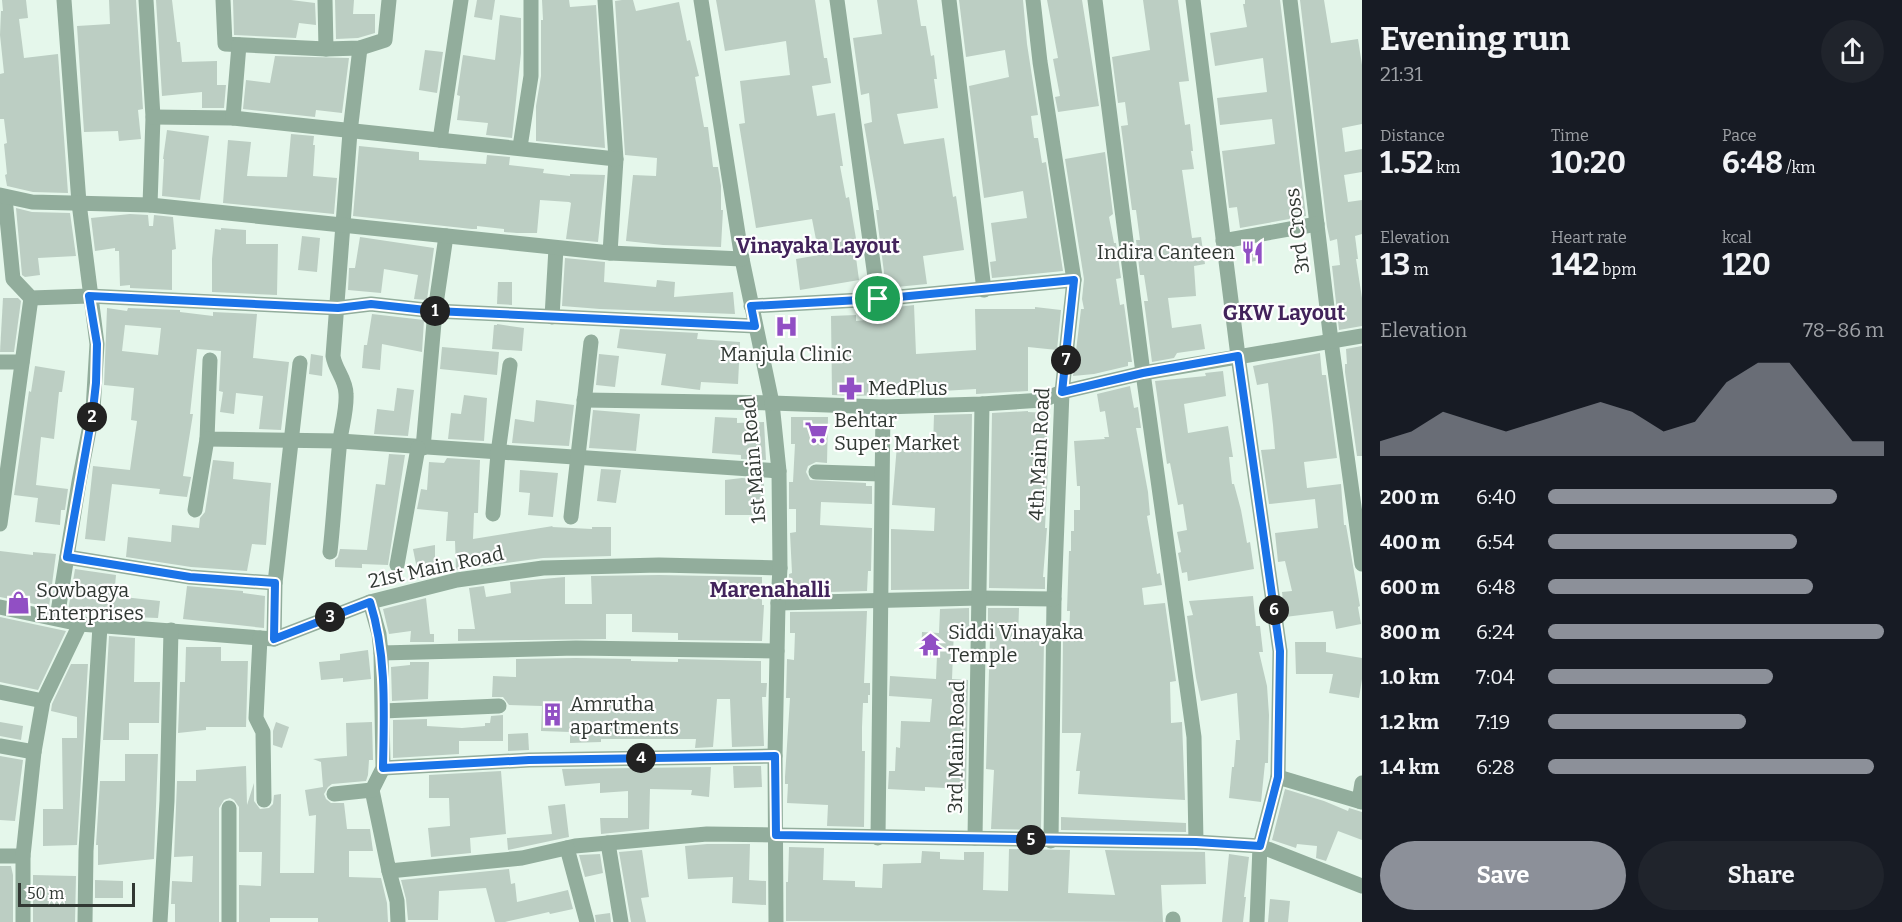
<!DOCTYPE html>
<html lang="en">
<head>
<meta charset="utf-8">
<style>
	:root { --surface:#171b24; --page:#20242c; --text:#f1f3f6; --muted:#9ea1a6; --accent:#8c9099 }
	body { margin:0; font-family:Bitter,serif; background:var(--page); color:var(--text); height:100vh; display:flex; flex-direction:column; font-size:22px; white-space:nowrap }
	* { box-sizing:border-box; margin:0 }
	p { font-size:20px; color:var(--muted) }
	.icon { flex:none; width:33px; height:33px; fill:none; stroke:currentColor; stroke-width:2; stroke-linecap:round; stroke-linejoin:round }
	.map { position:relative; flex:1; overflow:hidden }
	.side { display:flex; flex-direction:column; background:var(--surface); width:540px }
	.side>* { flex:none }
	.scale { position:absolute; left:18px; bottom:15px; width:117px; box-sizing:border-box; padding-left:6px; border:3px solid #313833; border-top:0; font-size:16px; line-height:21px; white-space:nowrap; color:#313833; -webkit-text-stroke:4px #fefefe; paint-order:stroke }
	.pin { position:absolute; display:grid; place-items:center; width:51px; height:51px; color:#fff; margin:-26px; border:3px solid #fff; border-radius:50%; box-shadow:0 2px 6px #0007 }
	.km { position:absolute; width:30px; height:30px; margin:-15px; border-radius:50%; background:#222; color:#fff; font-size:16px; line-height:30px; text-align:center }
	.round { display:grid; place-items:center; flex:none; width:63px; height:63px; border-radius:32px; background:var(--page) }
	.headline { display:flex; align-items:center; justify-content:space-between; height:102px; padding:0 18px }
	h1 { font-size:33px; font-weight:700; line-height:45px }
	.figures { display:grid; grid-template-columns:repeat(3,1fr); gap:9px; height:102px; padding:6px 18px }
	.figures div { display:grid; align-content:center }
	.figures b { font-size:30px; font-weight:700 }
	.figures small { font-size:16px; font-weight:400 }
	.figures p { font-size:16px }
	.chart { height:168px; padding:12px 18px }
	.chart p { display:flex; justify-content:space-between }
	.chart svg { width:100%; height:108px; margin-top:6px; fill:var(--accent); opacity:.7 }
	.action { display:flex; gap:12px; margin-top:auto; padding:12px 18px }
	.action a { flex:1; height:69px; border-radius:36px; background:var(--accent); color:#fff; font-size:24px; font-weight:700; line-height:69px; text-align:center }
	.action a+a { background:var(--page); color:var(--text) }
	ul { padding:0 18px; list-style:none; font-size:20px }
	li { display:grid; grid-template-columns:96px 72px 1fr; align-items:center; height:45px }
	li i { height:15px; border-radius:8px; background:var(--accent) }
	main { display:flex; flex:1; min-height:0 }
	.map>svg:first-child { display:block }
</style>
</head>
<body>
<main>
<div class="map">
<svg width="1362" height="922" viewBox="0 0 1362 922">
	<rect width="100%" height="100%" fill="#e5f7eb"/>
	<g fill="#bccec3" fill-rule="evenodd">
		<path d="M2,0H26L28,18L19,19L24,58L58,54L68,193L33,192L7,186L5,175L7,174L4,144L7,143L4,119H0V74L4,73L0,35L1,11H3Z"/>
		<path d="M109,0H136L143,109L138,110L141,139L119,141L118,131L84,132L77,26L110,24Z"/>
		<path d="M156,0H172L177,42H180L182,62L217,61V85H226L224,108H202V92L162,96Z"/>
		<path d="M233,0H291L315,3L316,25L299,23L296,38L234,35Z"/>
		<path d="M335,0H354L353,14H375V33L358,38L336,39Z"/>
		<path d="M477,0H495L492,20L474,17Z"/>
		<path d="M542,0H569L570,7L596,5L605,148L536,141V106L541,76V20H543Z"/>
		<path d="M622,0H633L636,11L679,2L687,41L690,40L699,76L695,77L704,127H708L713,167H718L721,186V210H723L721,247L663,245L626,241L633,175L656,176L657,158L625,155L615,1Z"/>
		<path d="M716,0H815L824,58H827L831,83L812,86L817,116L835,113L843,166H840L846,198L849,197L854,227L858,250H855L859,280L800,290L796,259L819,255L812,219L756,228L739,124L745,123L740,81L790,75L786,41L725,51Z"/>
		<path d="M877,0H917L921,26H926L931,56L934,55L937,79H934L938,108L897,114L904,144L944,138L953,197L956,196L964,250L923,256L927,284L886,288L876,210H879L864,124L872,122L869,93L861,95L853,38L882,34Z"/>
		<path d="M959,0H1023L1027,44L1038,115L1031,116L1034,138H1038L1042,163L1046,162L1063,271L992,278L990,262L996,261L991,223L1027,218L1023,191L984,198L969,86L1009,77L1005,50L966,57Z"/>
		<path d="M1047,0H1082L1099,106L1058,112L1055,97L1060,96L1053,59L1058,58Z"/>
		<path d="M1143,0H1178L1189,81L1179,82L1185,125L1190,124L1193,151H1191L1194,169L1182,170L1192,238L1201,237L1205,264L1194,266L1196,296L1168,298L1172,328L1201,324L1205,349L1177,353L1174,358L1152,362L1144,301H1148L1144,275H1140L1136,240H1140L1136,210H1132L1121,126L1128,125L1125,102L1118,103L1112,57L1150,50Z"/>
		<path d="M1245,0H1280L1306,216L1240,228L1237,207L1229,208L1222,151L1275,144L1272,119L1220,125L1217,98L1267,92L1263,58L1215,66L1210,33L1247,27L1243,4H1245Z"/>
		<path d="M1300,0H1324L1331,43L1358,39L1362,65V124L1342,128L1345,152L1362,149V172L1344,175L1348,202L1362,200V234L1355,236L1358,259H1356L1362,298V326L1339,330L1332,266L1340,265L1337,239L1330,241L1327,227Z"/>
		<path d="M500,15L521,18V53L512,138L486,135L488,123L457,120L460,96L457,95L463,55L495,60Z"/>
		<path d="M425,50L443,52L437,93L419,90Z"/>
		<path d="M275,56L349,58L342,113L316,110L315,117L243,109L246,80L270,83Z"/>
		<path d="M167,130L209,136L200,200L162,196L164,159H163Z"/>
		<path d="M291,134L314,136L313,145H315L313,176L337,178L334,214L223,203L228,140L251,142L247,176L287,177Z"/>
		<path d="M359,146L419,152V160L486,164L487,155L510,157L509,165L544,169L543,173L570,176V174L605,175L598,242L566,239L571,203L569,202L540,200L537,233H517L504,232V229L477,226V229H472L353,216Z"/>
		<path d="M1105,152L1113,214L1109,217L1114,243H1116L1121,278L1116,279L1120,305L1124,304L1132,362H1128V366L1094,374L1073,376L1081,309H1084L1082,299L1084,279L1065,159Z"/>
		<path d="M16,208L32,212L70,213L76,256L38,258L40,275L25,277L22,275Z"/>
		<path d="M130,214L148,215L149,226H153L154,215L173,217L176,249L172,250V290L130,288V285L120,286L119,251H115V248L95,251L91,218Z"/>
		<path d="M221,228L246,230V244H278L277,295L212,292V259L215,229L221,230Z"/>
		<path d="M302,236L320,238L317,272L298,270Z"/>
		<path d="M360,237L434,248L427,300L414,299L418,275L384,269L381,293L348,290L349,268H355Z"/>
		<path d="M1261,244L1264,259L1246,263L1243,247Z"/>
		<path d="M565,258L605,262L604,282L656,287L657,280L675,282L674,297L733,292L735,314L600,309L562,306Z"/>
		<path d="M498,282H512V305L497,304Z"/>
		<path d="M3,298H18L21,301L14,352H0Z"/>
		<path d="M914,305L916,354L976,350L975,309H1035V307L1061,310L1057,350L1028,347V391L976,394V389L857,396L832,395L831,316L856,315V321L889,318V308Z"/>
		<path d="M107,308L127,311L128,308L180,310V312L213,316V312L257,314L253,358L289,362L281,430L259,429L263,396L236,393L234,414L220,412L223,392L219,391L221,351L197,349L190,414H193L183,476L191,477L187,497L159,494L160,489L112,484L105,541L85,539L93,466L130,470L137,421L131,420L134,388L104,385ZM125,325L161,328L158,355L122,351Z"/>
		<path d="M372,314L424,320L422,352L382,344L380,370L362,368L364,345H367Z"/>
		<path d="M497,324L524,328L522,351L492,349L494,325H497Z"/>
		<path d="M620,329L698,333L697,339L740,342L738,384L701,382L700,390L661,385L666,354L617,348Z"/>
		<path d="M1362,346V456H1357L1345,372V364H1347L1346,349Z"/>
		<path d="M442,347L499,352L497,375L440,369Z"/>
		<path d="M1320,353L1322,375H1326L1337,458L1304,462L1307,488L1341,484L1344,525H1346L1360,606L1358,607L1361,624L1336,629L1333,611L1285,617L1282,592L1292,591L1285,561L1278,562L1275,533L1318,528L1315,499L1269,504L1261,450L1275,449L1273,425L1268,383L1257,385L1253,366Z"/>
		<path d="M311,354L323,356L322,376L309,374Z"/>
		<path d="M599,354L619,356L615,387L596,385Z"/>
		<path d="M35,366L65,371L62,392H59L54,439L41,437L36,485L68,489L65,510H61L60,525L35,522L38,498L14,495L29,391L31,392Z"/>
		<path d="M1223,371L1226,396L1184,404L1188,433L1228,426L1233,457H1229L1232,484H1234L1241,510L1247,543L1250,542L1254,569L1188,581L1187,572L1182,573L1178,553L1181,552L1177,532L1187,530L1183,504L1178,505L1170,463L1167,464L1155,381L1206,376L1205,373Z"/>
		<path d="M1130,386L1134,408L1138,407L1141,428H1136L1148,492L1150,515L1147,516L1157,574L1160,573L1162,585L1142,588L1144,605L1165,603L1176,681L1170,682L1171,723L1182,722L1185,800L1078,794L1080,771H1076L1081,733H1062L1063,640L1069,638L1070,611H1067L1069,551H1071V531H1074V510H1080V486H1077L1074,441L1105,439L1104,437H1109L1105,411L1100,412L1097,394Z"/>
		<path d="M397,388L414,390L408,436L374,434L377,409L394,411Z"/>
		<path d="M464,395L487,398L484,441L448,439L451,413L461,414Z"/>
		<path d="M536,400L574,405L569,446L512,443L515,419L534,422Z"/>
		<path d="M593,410L640,414L636,451L589,448Z"/>
		<path d="M1028,411V412L1048,413L1046,447H1049L1045,528H1047L1043,577H1045V589L989,588L992,413Z"/>
		<path d="M970,414H972L969,589L891,590V529L934,531L935,508L892,505L897,445L933,447L934,415Z"/>
		<path d="M715,417L737,418V423L764,422L766,460L741,459V455L712,453Z"/>
		<path d="M791,417H828L827,463L816,462L808,466L806,472L810,480L866,483V486H872V504L821,502L820,525L872,528L871,571H868L867,591L790,593L789,574L792,573L790,533L796,532V509H789V482H793L795,444H791Z"/>
		<path d="M389,454L405,455L388,565L362,564V568L335,567V560L338,557L340,549L367,550L376,484L385,485Z"/>
		<path d="M447,458L480,460L478,513H474L473,539L553,526L552,527L592,529V527H611V556L543,558L456,570L455,541H446L448,512L417,509L421,489L427,490L429,462L444,463Z"/>
		<path d="M213,460L234,462L233,479L271,483L266,545L252,544L247,571L191,567L126,557L128,537L171,542L172,525L199,528L200,518L205,512Z"/>
		<path d="M601,469L621,470L616,503L597,501Z"/>
		<path d="M520,470L558,473L553,517L528,515L530,493L519,492Z"/>
		<path d="M742,478L764,480L763,515H725V480Z"/>
		<path d="M435,545V576L419,579L413,549Z"/>
		<path d="M0,551L33,555V552L56,554L49,607L0,597Z"/>
		<path d="M75,569L116,575L114,596L160,601L158,618L108,616V610L76,607L74,613L68,611Z"/>
		<path d="M659,575L762,577V605H764L762,641L678,640V633L632,632V614H606V639L458,641V629H475L469,588L484,586L486,597L511,593L510,582L565,577V604H592L591,576Z"/>
		<path d="M187,586L243,591V593L265,596L264,628L183,619Z"/>
		<path d="M1253,596L1256,626H1260L1263,652H1259L1267,686L1269,715L1268,763H1265L1261,802L1229,798L1232,767H1234L1236,740H1240L1237,693L1201,701L1196,678L1187,616L1193,615L1189,601Z"/>
		<path d="M426,598L430,634H434V642H410L411,631L389,634L383,609Z"/>
		<path d="M969,608V630L954,629L952,679L968,680L966,789L925,787V791L888,789L889,771H895L896,747L900,748L901,721L930,722L932,699L889,696L890,676L936,679L937,655L921,654L922,632L939,633L940,609Z"/>
		<path d="M988,608H1019L1018,638L1044,639L1041,830L991,829L994,770L986,769L990,638L988,637Z"/>
		<path d="M867,611L864,683H870V695H868V703H863L862,727V751H865L864,827L827,826L828,805L787,803L788,784H785V777L790,698H786L787,659L794,660L795,633H790V612Z"/>
		<path d="M0,617L66,631L38,690L0,682Z"/>
		<path d="M109,636L135,638L134,682H160L159,723H129V740H103Z"/>
		<path d="M1295,642H1326V652L1362,658V679L1359,698L1329,693L1333,674H1296Z"/>
		<path d="M186,647H221V661H248L246,727H206V730L178,733L180,682H185Z"/>
		<path d="M368,650L371,679L343,682V678L321,680L319,662L340,660V654Z"/>
		<path d="M576,658L631,659V661L678,662V659L761,661V683H767L766,697H762L764,746L732,747L730,699H717L713,747L695,748L696,739H601V742L570,743V732L541,731L542,706L509,705L503,697H492L493,676L516,677V659Z"/>
		<path d="M410,662H429L428,699L392,701L391,667L410,665Z"/>
		<path d="M71,664H88L77,845L43,846V809H63L62,738H77V717L51,711L52,704Z"/>
		<path d="M503,715V741H459V754L393,758V720L427,719V726L462,728L485,726V723H490L491,716Z"/>
		<path d="M0,722L23,726L21,740L0,736Z"/>
		<path d="M276,722L289,727L282,748L273,745V731Z"/>
		<path d="M372,722L373,760H369L368,775L366,781L332,784L328,787L324,794L326,799L331,803H344L347,829H370L373,851H349V877L381,878L387,903L388,922H318V918H270V922H239V885L261,886L262,852H239V807L234,800L230,798L224,800L219,808V922H175V904H171L172,881L192,882L193,856L174,857L177,781H196V770L246,766L247,805L254,783V801L260,809L269,808L273,804L274,795L281,794L280,873H314L316,815L309,816L305,790L323,787L321,762L313,759L347,756L346,723Z"/>
		<path d="M528,733L529,750L508,751V734Z"/>
		<path d="M125,754H158L154,859L98,865V845H96L100,781H125Z"/>
		<path d="M0,756L23,760L15,821L0,820Z"/>
		<path d="M733,766H761L762,787L734,788Z"/>
		<path d="M711,767L709,797L691,795L692,790L650,789L649,829L601,834L600,818H628V791L600,793V783L565,786L562,769Z"/>
		<path d="M501,771L506,834L470,838L471,853L431,857L428,828L450,826L449,798H429V775Z"/>
		<path d="M1285,789L1324,801L1348,811L1349,808L1362,812V840L1338,831L1326,861L1316,858L1317,846L1297,844L1296,848L1272,840Z"/>
		<path d="M565,804L569,837L508,850L507,838L552,834L548,806Z"/>
		<path d="M1061,817L1186,823V832L1061,830Z"/>
		<path d="M707,844H750L749,880L766,881V905L732,903L733,877L688,879L685,846Z"/>
		<path d="M789,847L824,848L823,880L855,881V887L882,888L883,864L921,863L922,851L940,852V859L964,860V852H984L983,890L1008,891L1009,849L1070,850L1068,893L1115,895L1105,850L1205,852L1206,884L1161,885L1163,922L786,921V882H788Z"/>
		<path d="M642,850L649,897L641,898L646,922H631L619,852Z"/>
		<path d="M600,854L603,873L585,877L579,855Z"/>
		<path d="M1229,854L1249,857L1244,897H1246L1243,922H1222Z"/>
		<path d="M0,866H11L13,875V922H0Z"/>
		<path d="M509,869L511,884L515,883L517,902L568,890L573,909L550,914L549,912L505,922H495L486,888L439,891L438,920H408L406,899L401,880Z"/>
		<path d="M33,875L76,876L75,922H33Z"/>
		<path d="M95,880L123,881V898H95Z"/>
		<path d="M1270,899L1290,901L1288,922H1268Z"/>
		<path d="M610,913L611,922H596L595,915Z"/>
	</g>
	<g fill="none" stroke-linecap="round" stroke-linejoin="round">
		<g stroke="#92ad9c" stroke-width="15">
			<path d="M146,0L153,117L150,205"/>
			<path d="M223,0L225,44L326,49L360,48L385,40L389,0"/>
			<path d="M325,0L326,49"/>
			<path d="M605,0L616,159L610,253"/>
			<path d="M837,0L878,299"/>
			<path d="M949,0L984,290"/>
			<path d="M1033,0L1040,62L1074,280L1062,392L1054,599L1051,841"/>
			<path d="M1095,0L1143,373L1194,737L1196,842"/>
			<path d="M1193,0L1238,356L1280,651L1278,777L1260,846L1257,922"/>
			<path d="M1290,0L1331,341L1362,564"/>
			<path d="M153,117L233,118L616,159"/>
			<path d="M233,118L239,45"/>
			<path d="M440,140L461,0"/>
			<path d="M520,147L531,76V0"/>
			<path d="M5,198L13,279L31,298L89,296L338,308L371,304L435,311L755,326"/>
			<path d="M1223,241L1317,224"/>
			<path d="M751,306L878,299L1074,280"/>
			<path d="M552,317L556,248"/>
			<path d="M210,360L207,439L340,441L779,471"/>
			<path d="M0,362H22"/>
			<path d="M584,400L772,403"/>
			<path d="M423,448L435,311L446,236"/>
			<path d="M816,472L881,474"/>
			<path d="M195,510L207,439"/>
			<path d="M493,514L498,453L510,365"/>
			<path d="M571,517L591,342"/>
			<path d="M0,524L31,298"/>
			<path d="M330,552C334,515 336,477 340,440C342,425 347,409 346,394C346,379 335,370 333,356L350,132L360,48"/>
			<path d="M67,557L190,577L275,583"/>
			<path d="M397,565L418,448"/>
			<path d="M370,602L379,634L381,653L576,648L777,651"/>
			<path d="M778,603L980,598L1054,599"/>
			<path d="M0,607L80,624L274,639L370,602L457,580L543,568L659,565L780,568"/>
			<path d="M57,618L79,482L93,410L97,344L79,203L64,0"/>
			<path d="M260,638L256,718L263,732L264,800"/>
			<path d="M274,639L275,583L300,363"/>
			<path d="M0,692L43,701"/>
			<path d="M383,711L499,706"/>
			<path d="M0,746L34,752"/>
			<path d="M383,768L529,760L775,756"/>
			<path d="M1278,777L1362,802"/>
			<path d="M372,790L389,871L522,858L575,846L707,834L776,835L1196,842L1260,846L1362,886"/>
			<path d="M334,794L372,790L383,768L381,653"/>
			<path d="M1359,801L1362,783"/>
			<path d="M229,808V922"/>
			<path d="M878,838L883,407"/>
			<path d="M975,838L982,404"/>
			<path d="M608,843L621,922"/>
			<path d="M567,848L587,922"/>
			<path d="M0,856H23"/>
			<path d="M389,871L397,901L398,922"/>
			<path d="M1173,919V922"/>
			<path d="M23,922V856L34,752L43,701L80,624"/>
			<path d="M85,922L86,851L100,626"/>
			<path d="M160,922L167,801L171,630"/>
		</g>
		<g stroke="#92ad9c" stroke-width="15">
			<path d="M701,0L742,259L772,403L779,471L780,568L778,603L775,756L776,922"/>
			<path d="M0,195L32,202L150,205L610,253L742,259"/>
			<path d="M772,403L883,407L982,404L1043,400L1062,392L1143,373L1362,336"/>
		</g>
	</g>
	<g fill="none" stroke-linecap="round" stroke-linejoin="round">
		<defs>
			<path id="route" d="M1074,280L1062,392L1143,373L1238,356L1280,651L1278,777L1260,846L1196,842L776,835L775,756L529,760L383,768C384,713 387,655 370,602L274,639L275,583L190,577L67,557L93,410L96,383L97,344L89,296L338,308L371,304L435,311L755,326L751,306L878,299Z"/>
		</defs>
		<use href="#route" stroke="#fff" stroke-width="12"/>
		<use href="#route" stroke="#1a73e8" stroke-width="8"/>
	</g>
	<defs>
		<symbol id="restaurant-bare" viewBox="-9 -9 18 18"><path d="M-5-6h1v4h1v-4h1v4h1v-4h1v5L-1.5 .5V6h-2V.5L-5-1ZM5-6V6H3V1.5H1.5Q1.5-4 5-6Z" fill="#914fc4" stroke="#fefefe" stroke-width="2.5" paint-order="stroke"/></symbol>
		<symbol id="hospital-bare" viewBox="-9 -9 18 18"><path d="M-5-5h3v3.5h4V-5h3V5h-3V1.5h-4V5h-3Z" fill="#914fc4" stroke="#fefefe" stroke-width="2.5" paint-order="stroke"/></symbol>
		<symbol id="pharmacy-bare" viewBox="-9 -9 18 18"><path d="M-2-6h4v4h4v4h-4v4h-4v-4h-4v-4h4Z" fill="#914fc4" stroke="#fefefe" stroke-width="2.5" paint-order="stroke"/></symbol>
		<symbol id="supermarket-bare" viewBox="-9 -9 18 18"><path d="M-6-5.5h2.5l.6 2H6L4.5 2H-2.5L-4.4-4H-6ZM-1.5 3.2a1.3 1.3 0 1 0 .1 0ZM3 3.2a1.3 1.3 0 1 0 .1 0Z" fill="#914fc4" stroke="#fefefe" stroke-width="2.5" paint-order="stroke"/></symbol>
		<symbol id="shop-bare" viewBox="-9 -9 18 18"><path d="M-5-2.5h2.3a2.7 3.5 0 0 1 5.4 0H5L5.5 6h-11ZM-1.5-2.5h3a1.5 2.3 0 0 0-3 0Z" fill="#914fc4" stroke="#fefefe" stroke-width="2.5" paint-order="stroke"/></symbol>
		<symbol id="temple-bare" viewBox="-9 -9 18 18"><path d="M0-6L5-2H3V0L6.5 2.5H4V6H1.5V3h-3V6H-4V2.5H-6.5L-3 0V-2H-5Z" fill="#914fc4" stroke="#fefefe" stroke-width="2.5" paint-order="stroke"/></symbol>
		<symbol id="building-bare" viewBox="-9 -9 18 18"><path d="M-4-6H4V6H1V3H-1V6H-4ZM-2.5-4.3h1.7v1.8h-1.7ZM.8-4.3h1.7v1.8H.8ZM-2.5-1h1.7V.8h-1.7ZM.8-1h1.7V.8H.8Z" fill="#914fc4" stroke="#fefefe" stroke-width="2.5" paint-order="stroke"/></symbol>
	</defs>
	<g fill-rule="evenodd">
		<use href="#restaurant-bare" x="1236" y="236" width="33" height="33"/>
		<use href="#hospital-bare" x="770" y="310" width="33" height="33"/>
		<use href="#pharmacy-bare" x="834" y="372" width="33" height="33"/>
		<use href="#supermarket-bare" x="800" y="416" width="33" height="33"/>
		<use href="#shop-bare" x="2" y="586" width="33" height="33"/>
		<use href="#temple-bare" x="914" y="628" width="33" height="33"/>
		<use href="#building-bare" x="536" y="698" width="33" height="33"/>
	</g>
	<g text-anchor="middle" stroke-width="4.5" stroke-linejoin="round" paint-order="stroke">
		<g font-size="20" fill="#313833" stroke="#fefefe">
			<text transform="translate(1297 231) rotate(-97)" y="7">3rd Cross</text>
			<text transform="translate(1039 454) rotate(-87)" y="7">4th Main Road</text>
			<text transform="translate(753 460) rotate(-95)" y="7">1st Main Road</text>
			<text transform="translate(436 567) rotate(-12)" y="7">21st Main Road</text>
			<text transform="translate(956 747) rotate(-89)" y="7">3rd Main Road</text>
		</g>
		<g font-size="20" fill="#313833" stroke="#fefefe" text-anchor="start">
			<text x="1235" y="259" text-anchor="end">Indira Canteen</text>
			<text x="786" y="361" text-anchor="middle">Manjula Clinic</text>
			<text x="868" y="395">MedPlus</text>
			<text x="834" y="427">Behtar<tspan x="834" dy="23">Super Market</tspan></text>
			<text x="36" y="597">Sowbagya<tspan x="36" dy="23">Enterprises</tspan></text>
			<text x="948" y="639">Siddi Vinayaka<tspan x="948" dy="23">Temple</tspan></text>
			<text x="570" y="711">Amrutha<tspan x="570" dy="23">apartments</tspan></text>
		</g>
		<g font-size="21" font-weight="bold" fill="#42235b" stroke="#fefefe">
			<text x="818" y="253">Vinayaka Layout</text>
			<text x="1284" y="320">GKW Layout</text>
			<text x="770" y="597">Marenahalli</text>
		</g>
	</g>
</svg>
<div class="scale">50 m</div>
<div class="pin" style="left:878px;top:299px;background:#1e9e55"><svg class="icon" aria-label="arrive" viewBox="0 0 24 24"><path d="M6 21V4h12l-3 4 3 4H6"/></svg></div>
<b class="km" style="left:435px;top:311px">1</b>
<b class="km" style="left:92px;top:417px">2</b>
<b class="km" style="left:330px;top:617px">3</b>
<b class="km" style="left:641px;top:758px">4</b>
<b class="km" style="left:1031px;top:840px">5</b>
<b class="km" style="left:1274px;top:610px">6</b>
<b class="km" style="left:1066px;top:360px">7</b>
</div>
<section class="side">
<div class="headline"><div><h1>Evening run</h1><p>21:31</p></div><a class="round"><svg class="icon" aria-label="share" viewBox="0 0 24 24"><path d="M12 15V3M7 8l5-5 5 5M5 13v7h14v-7"/></svg></a></div>
<div class="figures">
<div><p>Distance</p><b>1.52<small> km</small></b></div>
<div><p>Time</p><b>10:20</b></div>
<div><p>Pace</p><b>6:48<small> /km</small></b></div>
</div>
<div class="figures">
<div><p>Elevation</p><b>13<small> m</small></b></div>
<div><p>Heart rate</p><b>142<small> bpm</small></b></div>
<div><p>kcal</p><b>120</b></div>
</div>
<div class="chart"><p><span>Elevation</span>78–86 m</p>
<svg viewBox="0 0 160 44" preserveAspectRatio="none"><path d="M0 44V38L10 34L20 26L30 30L40 34L50 30L60 26L70 22L80 26L90 34L100 30L110 14L120 6L130 6L140 22L150 38L160 38V44z"/></svg>
</div>
<ul>
<li><b>200 m</b>6:40<i style="width:86%"></i></li>
<li><b>400 m</b>6:54<i style="width:74%"></i></li>
<li><b>600 m</b>6:48<i style="width:79%"></i></li>
<li><b>800 m</b>6:24<i style="width:100%"></i></li>
<li><b>1.0 km</b>7:04<i style="width:67%"></i></li>
<li><b>1.2 km</b>7:19<i style="width:59%"></i></li>
<li><b>1.4 km</b>6:28<i style="width:97%"></i></li>
</ul>
<div class="action"><a>Save</a><a>Share</a></div>
</section>
</main>
</body>
</html>
